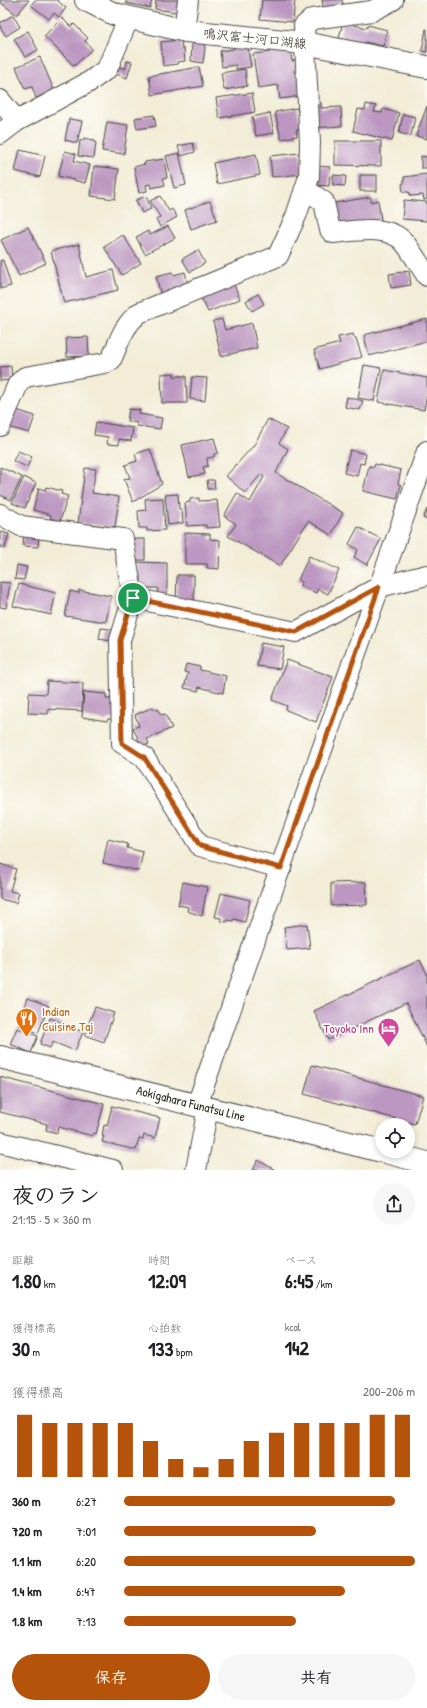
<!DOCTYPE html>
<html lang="ja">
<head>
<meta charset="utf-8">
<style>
	:root { --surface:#fff; --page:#f6f6f6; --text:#202124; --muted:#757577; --accent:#b45309 }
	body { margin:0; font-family:"Patrick Hand","Klee One",sans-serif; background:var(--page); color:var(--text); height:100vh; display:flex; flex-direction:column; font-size:15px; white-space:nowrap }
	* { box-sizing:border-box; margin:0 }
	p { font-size:13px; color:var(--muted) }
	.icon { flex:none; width:22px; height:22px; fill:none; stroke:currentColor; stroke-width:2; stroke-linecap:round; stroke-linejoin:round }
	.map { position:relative; height:1170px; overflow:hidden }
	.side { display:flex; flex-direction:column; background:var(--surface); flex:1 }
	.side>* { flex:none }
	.tools { position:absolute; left:375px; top:1118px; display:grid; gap:8px }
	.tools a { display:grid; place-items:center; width:40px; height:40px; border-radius:50%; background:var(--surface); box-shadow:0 2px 6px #0003; font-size:20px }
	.pin { position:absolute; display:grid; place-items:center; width:34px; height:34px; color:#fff; margin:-17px; border:2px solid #fff; border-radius:50%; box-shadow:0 1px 4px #0007 }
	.round { display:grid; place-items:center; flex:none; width:42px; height:42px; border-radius:21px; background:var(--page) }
	.summary { display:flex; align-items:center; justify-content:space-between; height:68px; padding:0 12px }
	h1 { font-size:22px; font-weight:700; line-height:30px }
	.metrics { display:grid; grid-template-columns:repeat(3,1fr); gap:6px; height:68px; padding:4px 12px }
	.metrics div { display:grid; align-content:center }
	.metrics b { font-size:20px; font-weight:700 }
	.metrics small { font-size:11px; font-weight:400 }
	.metrics p { font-size:11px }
	.chart { height:112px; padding:8px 12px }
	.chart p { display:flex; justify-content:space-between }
	.chart svg { width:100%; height:72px; margin-top:4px; stroke:var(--accent); stroke-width:6 }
	.button { display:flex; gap:8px; margin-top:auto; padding:8px 12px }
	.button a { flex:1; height:46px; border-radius:24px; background:var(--accent); color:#fff; font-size:16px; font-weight:700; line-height:46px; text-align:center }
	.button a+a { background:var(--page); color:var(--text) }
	ul { padding:0 12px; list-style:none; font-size:13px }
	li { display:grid; grid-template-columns:64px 48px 1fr; align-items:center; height:30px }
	li i { height:10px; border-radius:5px; background:var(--accent) }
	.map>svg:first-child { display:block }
</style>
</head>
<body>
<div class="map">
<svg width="427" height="1170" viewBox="0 0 427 1170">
	<rect width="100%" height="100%" fill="#fdfcf7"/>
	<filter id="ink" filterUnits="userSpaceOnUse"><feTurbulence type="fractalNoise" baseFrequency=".025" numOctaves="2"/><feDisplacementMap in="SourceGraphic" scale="8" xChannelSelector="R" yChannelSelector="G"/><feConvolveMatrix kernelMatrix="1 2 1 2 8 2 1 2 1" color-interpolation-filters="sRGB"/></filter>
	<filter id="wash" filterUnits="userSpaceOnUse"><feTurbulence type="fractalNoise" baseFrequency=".012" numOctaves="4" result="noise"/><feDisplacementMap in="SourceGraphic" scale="16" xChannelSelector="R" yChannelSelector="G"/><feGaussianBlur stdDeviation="0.9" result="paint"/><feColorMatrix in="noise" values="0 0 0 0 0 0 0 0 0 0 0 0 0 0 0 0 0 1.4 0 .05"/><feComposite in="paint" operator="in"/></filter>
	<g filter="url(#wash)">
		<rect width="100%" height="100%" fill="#f3edd7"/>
		<g id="blocks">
			<g fill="#bc97c1">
				<path d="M0,0H29L17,15L0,2Z"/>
				<path d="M35,0H57L66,8L59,17L54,13L49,19L31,5Z"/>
				<path d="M126,0H152L150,8L126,3Z"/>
				<path d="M156,0H183L182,13L155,9Z"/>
				<path d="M262,0H295L293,22L260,19Z"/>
				<path d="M322,0H342L344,10L324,13Z"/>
				<path d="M13,15L20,27L6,36L0,27V23Z"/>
				<path d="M62,18L71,27L74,24L88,38L85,41L92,49L74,66L44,36Z"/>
				<path d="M343,22L367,28L368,25L387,30L383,46L365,42L364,44L339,38Z"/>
				<path d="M426,29H427V52L422,51Z"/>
				<path d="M28,31L38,50L25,57L14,39Z"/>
				<path d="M181,40L182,49H184L185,61L177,62L178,64L163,66L161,42Z"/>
				<path d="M195,42L203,43L205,47L203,63L191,61L192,45Z"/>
				<path d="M247,43L251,67L236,69V65L222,67L220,51L234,49L233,45Z"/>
				<path d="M270,49H290L292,61L296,60L297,70H294L295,77H299L301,96L280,99L278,85L258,88L253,54L270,52Z"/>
				<path d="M40,57L54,90L36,98L32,87L25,89L16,67Z"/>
				<path d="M127,61L132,62L127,78L116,74L118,66L125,69Z"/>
				<path d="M199,67L203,86L152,95L149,76Z"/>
				<path d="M245,69L247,86L224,90L221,73Z"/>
				<path d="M252,93L255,112L219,118L216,98Z"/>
				<path d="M311,102H321V108L341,107L342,126L312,128Z"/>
				<path d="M366,104L376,106L374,112L382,113L383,109L399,113L392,141L353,131L358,109L365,110Z"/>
				<path d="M427,106V139L416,136Z"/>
				<path d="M297,108L302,129L296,130L297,136L281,139L275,112Z"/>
				<path d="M270,113L274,133L256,136L252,117Z"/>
				<path d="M403,114L415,117L411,136L399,133Z"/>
				<path d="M154,115L156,126L137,129L135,118Z"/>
				<path d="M69,119L82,121L77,143L65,140Z"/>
				<path d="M107,122L128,125L124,154L102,151Z"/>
				<path d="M84,138L94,140V142L96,143L94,158L78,156L80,140L83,141Z"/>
				<path d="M335,141H381V166L335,165Z"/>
				<path d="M193,143L195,152L181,156L178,146Z"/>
				<path d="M20,150L45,156L40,177L15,171Z"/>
				<path d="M65,151L76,154L74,161L90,165L85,183L58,176Z"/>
				<path d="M179,153L186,185L174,188L166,156Z"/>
				<path d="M300,153L303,174L272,177L270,156Z"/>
				<path d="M256,154L260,175L217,184L213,163Z"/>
				<path d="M421,156L427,157V168H421Z"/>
				<path d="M164,159L167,178H163L165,185L151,188V184L146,185L147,191L139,193L134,167L145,164V162Z"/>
				<path d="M94,166L119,169L115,199L91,196Z"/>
				<path d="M316,166L330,167L329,186L315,185Z"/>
				<path d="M427,174V199L424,200L423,195L410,196L409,192H403L402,184L404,183V177Z"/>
				<path d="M333,175L346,176L345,186L333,185Z"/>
				<rect x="360" y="175" width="17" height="16"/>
				<path d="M146,196L151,209L142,213L136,200Z"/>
				<path d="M160,196L169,211L172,209L177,217L160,227L156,219L160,217L150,201Z"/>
				<path d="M371,197V202L378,200L381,220L338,227L334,203Z"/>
				<path d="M404,200L427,202V221L402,219Z"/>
				<path d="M210,201L217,220L191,229L185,210Z"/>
				<path d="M168,226L175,238L145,254L136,237L148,231L150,235Z"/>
				<path d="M28,227L46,263L19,276L1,240Z"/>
				<path d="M123,235L141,263L122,275L104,247Z"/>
				<path d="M79,244L86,277L113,270L118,290L64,303L51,251Z"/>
				<path d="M198,250L205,263L190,272L182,259Z"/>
				<path d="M3,260L11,286L0,289V261Z"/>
				<path d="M409,271L411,285L391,288L389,274Z"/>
				<path d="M172,272L173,275L185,272L189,289L161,296L156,276Z"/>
				<path d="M233,282L240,299L208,312L200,295Z"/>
				<path d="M258,294L264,304L252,311L246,301Z"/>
				<path d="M222,319L225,330L252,323L257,348L221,356L213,321Z"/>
				<path d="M427,319V341L369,356L364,335Z"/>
				<path d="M353,334L354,338H356L362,357L320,369L314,350L340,343L338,337Z"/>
				<path d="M88,337L89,356L67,357L66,338Z"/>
				<path d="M364,365L381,368L374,401L358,398Z"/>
				<path d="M11,366L12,380L0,381V367Z"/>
				<path d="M384,370L427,378V394L424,410L378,402Z"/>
				<path d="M174,373V376H186L187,403H162L161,374Z"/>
				<path d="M192,377L207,378L205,401L190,399Z"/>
				<path d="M347,397L363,401L360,410L345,407Z"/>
				<path d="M10,408L35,416L29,433L8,427Z"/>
				<path d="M129,409L140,410L139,414L162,418L160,429L137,426V423L127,421Z"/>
				<path d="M268,419L287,429L279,443L288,449L276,473L343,513L331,535L308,521L280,566L228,536L236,524L224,516L237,493L250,502L264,477L261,474L245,493L226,476L254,445Z"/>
				<path d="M96,422L133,428L131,441L119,439V445L107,444L108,437L94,435Z"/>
				<path d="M214,438L218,453L214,454V457L207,458L208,466L203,467L205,474L189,477L182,445Z"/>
				<path d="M150,449L162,484L133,502L124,479L130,478L125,465L137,461L135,454Z"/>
				<path d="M350,450L366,454L364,464L360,463L357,476L344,473Z"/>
				<path d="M18,451L32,457L27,467L13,461Z"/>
				<path d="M375,464L401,470L398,484L401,485L397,499L363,491L369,466L374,467Z"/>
				<path d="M0,467L22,477L11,500L0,495Z"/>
				<path d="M85,468L96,469L92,493L119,497L115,527L78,523Z"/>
				<path d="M24,477L36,483L25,508L12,503Z"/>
				<path d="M207,480H214L215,489H208Z"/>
				<path d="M46,487L62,491L61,494L68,496L60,521L50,518L51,515L33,510L39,488L45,490Z"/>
				<path d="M178,494L179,509H182L183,523L168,525L165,495Z"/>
				<path d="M163,498L165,530L147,531V528H139L138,511L146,510L145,499Z"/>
				<path d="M199,498V501L217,500L220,527L206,528V525L187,526L185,503L190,502V499Z"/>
				<path d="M427,509V520L423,518Z"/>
				<path d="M358,527L381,539L367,565L354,557L358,550L349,544Z"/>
				<path d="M24,531L39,532L38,547L23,546Z"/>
				<path d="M0,532L9,534L5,548L0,547Z"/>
				<path d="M185,533L210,534V539L220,540L219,569L207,568V564H185Z"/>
				<rect x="133" y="539" width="12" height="21"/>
				<path d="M309,556L339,570L328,594L318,589L316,593L300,586L302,582L298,580Z"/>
				<path d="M136,562L167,563V595H158V588H137Z"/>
				<path d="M17,565L27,567L24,580L15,579Z"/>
				<path d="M177,575H194V605L176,601Z"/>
				<path d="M0,582L10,583L6,608L0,607Z"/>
				<path d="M19,584L56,593L51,615L13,606Z"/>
				<path d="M79,590L111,596L106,622L65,616L70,591L79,593Z"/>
				<path d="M101,628L117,630L116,642L99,639Z"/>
				<path d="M261,643L284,647L280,669L257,666Z"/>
				<path d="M287,660L333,677L316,722L286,710L287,706L272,700Z"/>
				<path d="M186,664L200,667V670L226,676L223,693L199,687L198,691L184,688L188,673L184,672Z"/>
				<path d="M47,681L83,683L82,711L48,709V714L28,713L29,693L46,694Z"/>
				<path d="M84,692L106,694V699H118L117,719H108L107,721L82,717Z"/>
				<path d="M153,707L155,710L158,709L161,715L165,714L172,728L147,739L149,744L142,747L133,728L139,726L135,715Z"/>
				<path d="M108,839L128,844L127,848L143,852L139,871L103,863Z"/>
				<path d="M0,864L16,869L10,891L19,893L16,903L0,899Z"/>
				<path d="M183,882L207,887L202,916L187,911L188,907L178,905Z"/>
				<path d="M366,882L367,905L331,906V883Z"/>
				<path d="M221,893L250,900L245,922L234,919L233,921L228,920L227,922L220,921L221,918L215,917Z"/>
				<path d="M307,924L310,948L287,950L284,927Z"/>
				<path d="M420,960L427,974V1047L406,1003L328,1040L314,1011Z"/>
				<path d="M28,998L49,1006L38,1033L18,1025Z"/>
				<path d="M95,1007L114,1013L104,1042L84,1035Z"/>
				<path d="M50,1018L83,1032L75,1051L53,1042L50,1048L40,1044Z"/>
				<path d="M17,1028L38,1036L31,1053L10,1044Z"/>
				<path d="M312,1065L423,1096L415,1124L304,1094Z"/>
				<path d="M0,1077L104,1104L96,1134L93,1133V1136L58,1127L57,1133L46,1130L47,1124L0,1112Z"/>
				<path d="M112,1106L160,1118L155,1138L144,1135L143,1139L139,1138L136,1150L102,1142L104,1136H102L104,1125L107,1126Z"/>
				<path d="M258,1160L275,1170H253Z"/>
			</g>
		</g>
	</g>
	<g filter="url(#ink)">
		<use href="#blocks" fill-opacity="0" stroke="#494845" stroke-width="1"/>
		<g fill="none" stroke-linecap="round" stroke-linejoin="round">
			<defs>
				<g id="minor">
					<path d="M184,30L188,0"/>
					<path d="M0,100L17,121L0,134"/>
					<path d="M17,121L89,82L107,69L129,17"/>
					<path d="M305,189L324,202L330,230L333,233C356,231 387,224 404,242C411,250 420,266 427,276"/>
					<path d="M0,426L18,384L25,377L105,363L111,360C119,342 123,326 139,313L278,256L296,216L309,177L310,143L304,26L312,19L372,11L393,0"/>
					<path d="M0,514L21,526L123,539L133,598L296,632L379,587L427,575"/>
					<path d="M133,598L120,640L122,743L144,757L200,846L281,868"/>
					<path d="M197,1105L427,451"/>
					<path d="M0,1142L113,1170"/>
					<path d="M196,1170L208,1108"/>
				</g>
				<g id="major">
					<path d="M86,0L114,14L186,31L304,43L427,67"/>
					<path d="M0,1057L382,1151"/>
					<path d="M382,1151L427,1163"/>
				</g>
			</defs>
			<use href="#minor" stroke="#494845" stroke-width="22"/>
			<use href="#major" stroke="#494845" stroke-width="24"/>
			<use href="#minor" stroke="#fff" stroke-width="20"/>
			<use href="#major" stroke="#fff" stroke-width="22"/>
		</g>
	</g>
	<g fill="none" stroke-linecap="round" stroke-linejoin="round" filter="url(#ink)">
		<defs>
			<path id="route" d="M379,587L281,868L200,846L144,757L122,743L120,640L133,598L296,632Z"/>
		</defs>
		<use href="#route" stroke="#fff" stroke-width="8"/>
		<use href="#route" stroke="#b45309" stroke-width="5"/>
	</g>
	<defs>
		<symbol id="restaurant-pin" viewBox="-11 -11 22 30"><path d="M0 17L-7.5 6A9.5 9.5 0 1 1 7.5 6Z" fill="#e8710a" stroke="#fdfcf7"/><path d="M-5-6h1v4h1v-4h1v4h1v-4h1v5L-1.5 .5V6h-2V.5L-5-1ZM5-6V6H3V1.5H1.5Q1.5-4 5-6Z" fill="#fff"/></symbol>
		<symbol id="hotel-pin" viewBox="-11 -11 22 30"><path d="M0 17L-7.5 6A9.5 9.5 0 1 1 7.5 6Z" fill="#d1479c" stroke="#fdfcf7"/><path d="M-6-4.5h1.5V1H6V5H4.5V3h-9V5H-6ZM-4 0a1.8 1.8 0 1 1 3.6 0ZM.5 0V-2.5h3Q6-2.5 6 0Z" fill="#fff"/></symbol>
	</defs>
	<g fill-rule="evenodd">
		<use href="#restaurant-pin" x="14" y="1006" width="25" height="34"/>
		<use href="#hotel-pin" x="376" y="1016" width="25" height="34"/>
	</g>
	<g text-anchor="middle" stroke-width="3.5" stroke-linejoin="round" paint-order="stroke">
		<g font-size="13" fill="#2b2b2b" stroke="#fdfcf7">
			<text transform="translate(255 38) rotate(6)" y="5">鳴沢富士河口湖線</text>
			<text transform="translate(191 1103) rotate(14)" y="5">Aokigahara Funatsu Line</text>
		</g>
		<g font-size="13" fill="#c56008" stroke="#fdfcf7" text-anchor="start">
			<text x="42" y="1016">Indian<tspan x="42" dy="15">Cuisine Taj</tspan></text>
		</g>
		<g font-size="13" fill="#b23c85" stroke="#fdfcf7" text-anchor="end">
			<text x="374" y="1033">Toyoko Inn</text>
		</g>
	</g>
</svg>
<div class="tools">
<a><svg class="icon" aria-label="locate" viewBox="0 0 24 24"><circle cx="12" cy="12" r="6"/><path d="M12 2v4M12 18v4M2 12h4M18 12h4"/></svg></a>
</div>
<div class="pin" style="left:133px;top:598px;background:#1e9e55"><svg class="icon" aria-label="arrive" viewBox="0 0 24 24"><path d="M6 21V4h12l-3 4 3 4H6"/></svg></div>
</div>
<section class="side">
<div class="summary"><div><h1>夜のラン</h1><p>21:15 · 5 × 360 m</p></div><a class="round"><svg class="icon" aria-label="share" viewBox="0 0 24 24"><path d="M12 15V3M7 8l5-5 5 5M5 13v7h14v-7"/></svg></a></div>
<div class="metrics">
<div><p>距離</p><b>1.80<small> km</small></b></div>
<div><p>時間</p><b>12:09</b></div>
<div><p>ペース</p><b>6:45<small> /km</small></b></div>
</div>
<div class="metrics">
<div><p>獲得標高</p><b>30<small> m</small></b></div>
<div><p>心拍数</p><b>133<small> bpm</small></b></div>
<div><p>kcal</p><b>142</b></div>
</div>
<div class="chart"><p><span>獲得標高</span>200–206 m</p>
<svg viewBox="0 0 160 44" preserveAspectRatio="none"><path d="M5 44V6M15 44V11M25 44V11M35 44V11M45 44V11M55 44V22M65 44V33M75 44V38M85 44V33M95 44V22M105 44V17M115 44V11M125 44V11M135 44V11M145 44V6M155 44V6"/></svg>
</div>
<ul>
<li><b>360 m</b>6:27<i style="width:93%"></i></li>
<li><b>720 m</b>7:01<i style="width:66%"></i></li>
<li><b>1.1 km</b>6:20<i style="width:100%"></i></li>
<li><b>1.4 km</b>6:47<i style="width:76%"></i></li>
<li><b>1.8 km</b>7:13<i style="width:59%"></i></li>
</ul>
<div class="button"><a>保存</a><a>共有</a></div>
</section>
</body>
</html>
